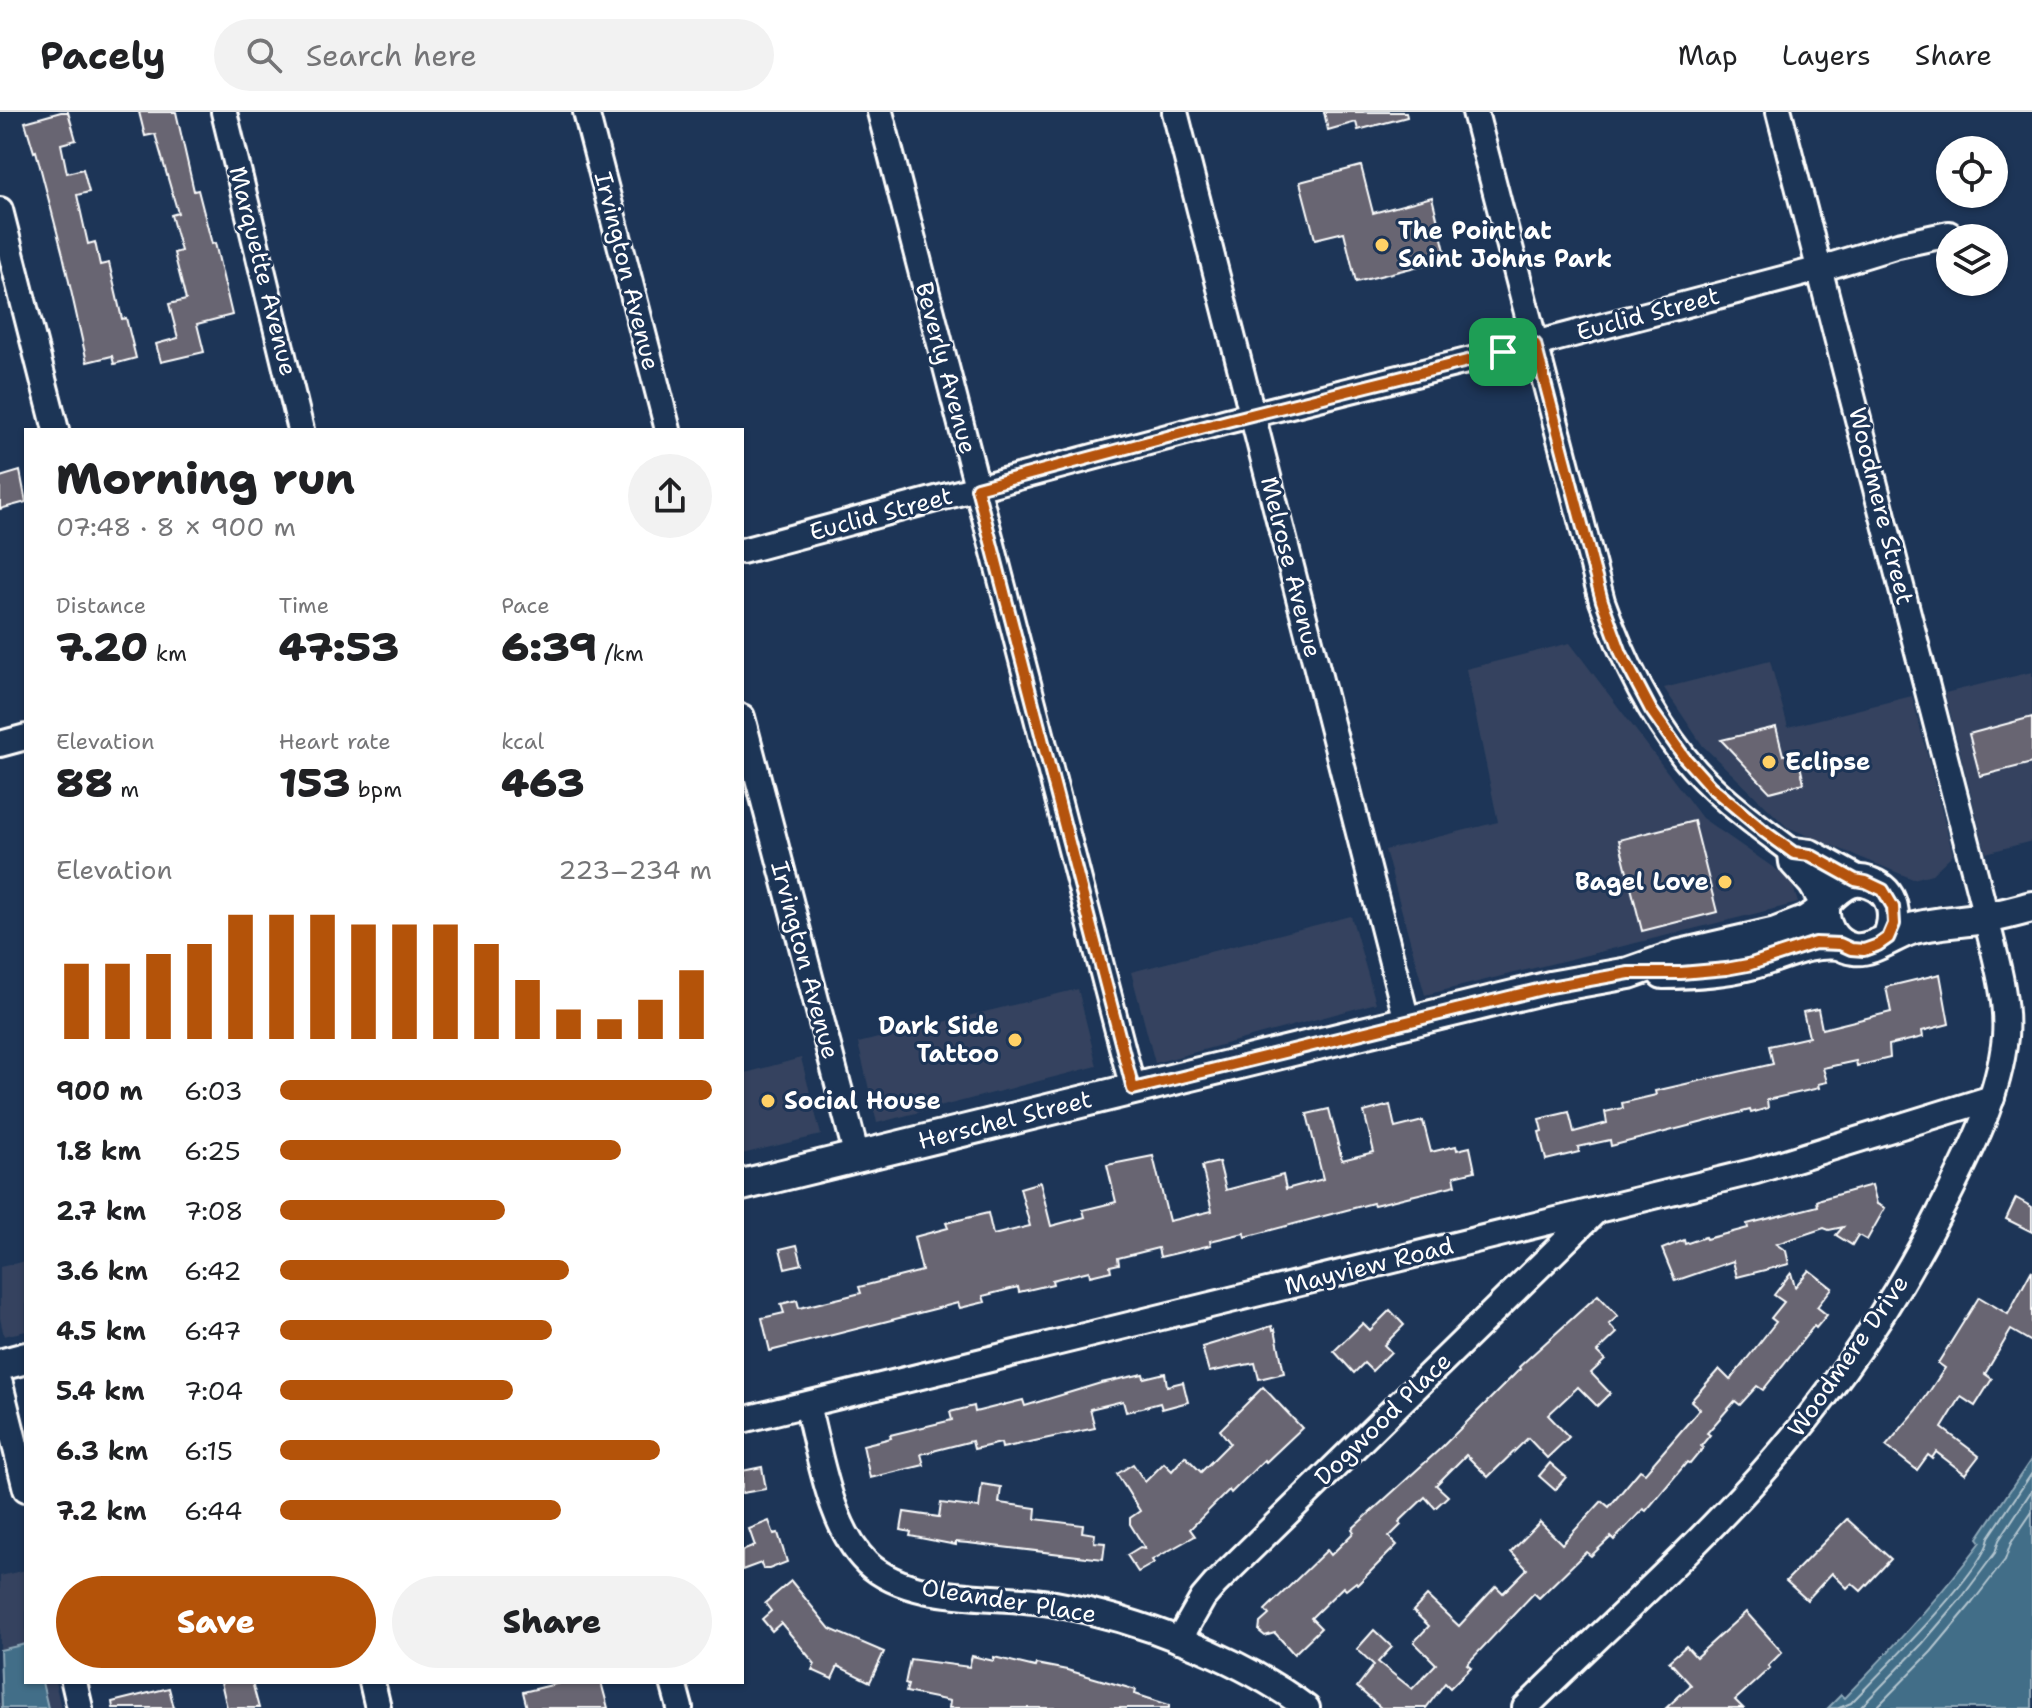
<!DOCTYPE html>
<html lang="en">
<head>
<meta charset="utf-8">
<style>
	:root { --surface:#fff; --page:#f2f2f2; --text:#202124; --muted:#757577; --line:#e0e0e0; --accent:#b45309 }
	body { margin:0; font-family:"Shantell Sans",sans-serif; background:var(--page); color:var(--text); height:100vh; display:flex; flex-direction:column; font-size:30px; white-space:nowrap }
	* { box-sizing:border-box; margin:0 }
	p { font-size:26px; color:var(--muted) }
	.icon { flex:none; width:44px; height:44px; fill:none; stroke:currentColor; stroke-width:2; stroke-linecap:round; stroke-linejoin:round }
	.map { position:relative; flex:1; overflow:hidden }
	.drawer { position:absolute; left:24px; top:316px; width:720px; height:1256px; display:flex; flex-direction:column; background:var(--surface); border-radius:0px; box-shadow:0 2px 6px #0004 }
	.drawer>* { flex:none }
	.fabs { position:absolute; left:1936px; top:24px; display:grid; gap:16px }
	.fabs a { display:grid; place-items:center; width:72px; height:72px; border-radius:50%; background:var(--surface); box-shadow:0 2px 6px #0004; font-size:40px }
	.pin { position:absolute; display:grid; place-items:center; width:68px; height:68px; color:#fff; margin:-34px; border-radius:16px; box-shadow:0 4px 12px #0006 }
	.round { display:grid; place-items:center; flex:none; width:84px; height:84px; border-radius:42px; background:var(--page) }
	.overview { display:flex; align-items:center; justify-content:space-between; height:136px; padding:0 32px }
	h1 { font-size:44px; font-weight:800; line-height:60px }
	.stats { display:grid; grid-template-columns:repeat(3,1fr); gap:12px; height:136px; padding:8px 32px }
	.stats div { display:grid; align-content:center }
	.stats b { font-size:40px; font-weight:800 }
	.stats small { font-size:22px; font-weight:400 }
	.stats p { font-size:22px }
	.chart { height:224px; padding:16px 32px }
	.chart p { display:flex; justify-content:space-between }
	.chart svg { width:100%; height:144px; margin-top:8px; stroke:var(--accent); stroke-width:6 }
	.primary-button { display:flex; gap:16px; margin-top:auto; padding:16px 32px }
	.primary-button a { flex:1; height:92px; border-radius:48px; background:var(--accent); color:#fff; font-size:32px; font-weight:800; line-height:92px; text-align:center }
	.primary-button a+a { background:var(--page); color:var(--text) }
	ul { padding:0 32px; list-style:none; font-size:26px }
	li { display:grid; grid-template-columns:128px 96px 1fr; align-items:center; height:60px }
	li i { height:20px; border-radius:10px; background:var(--accent) }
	header { display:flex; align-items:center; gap:48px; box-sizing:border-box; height:112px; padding:0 40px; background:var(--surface); border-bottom:2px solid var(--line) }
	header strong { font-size:38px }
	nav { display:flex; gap:44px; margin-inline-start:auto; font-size:28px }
	.search { width:560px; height:72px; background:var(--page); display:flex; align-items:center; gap:20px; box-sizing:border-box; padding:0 28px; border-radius:44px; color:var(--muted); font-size:30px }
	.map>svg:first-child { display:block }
</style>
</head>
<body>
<header>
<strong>Pacely</strong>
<div class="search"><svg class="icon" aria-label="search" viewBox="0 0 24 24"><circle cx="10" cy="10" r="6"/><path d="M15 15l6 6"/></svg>Search here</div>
<nav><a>Map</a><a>Layers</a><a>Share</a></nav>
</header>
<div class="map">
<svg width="2032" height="1596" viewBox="0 0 2032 1596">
	<rect width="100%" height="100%" fill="#1d3557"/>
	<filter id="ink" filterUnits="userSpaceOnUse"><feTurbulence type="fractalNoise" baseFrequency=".0125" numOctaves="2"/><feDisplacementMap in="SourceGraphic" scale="16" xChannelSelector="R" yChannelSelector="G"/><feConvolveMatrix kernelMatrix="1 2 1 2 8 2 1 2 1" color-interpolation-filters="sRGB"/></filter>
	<g filter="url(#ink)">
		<g fill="#34435f">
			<path d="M1570,531L1702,706L1791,768L1798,791L1425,883L1385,738L1498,710L1466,557Z"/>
			<path d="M1770,549L1788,615L1912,584L1953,742L1932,762L1913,767L1787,715L1703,634L1664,576Z"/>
			<path d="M2032,560V729L1986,741L1945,581Z"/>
			<path d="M1351,804L1376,891L1155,951L1131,860Z"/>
			<path d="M1078,877L1097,954L877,1011L858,931Z"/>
			<path d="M801,946L821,1023L742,1042V962Z"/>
			<path d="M26,1149V1219L4,1224L0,1206V1155Z"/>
			<path d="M26,1458V1570H55L61,1596H0V1464Z"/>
		</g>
		<g fill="#426e88" stroke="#8ea8b8" stroke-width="2">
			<path d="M2032,1346V1596H1828L1841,1583L1844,1586C1893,1536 1939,1486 1981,1430L1978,1426Z"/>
			<path d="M26,1532V1570H42L48,1596H2L0,1538Z"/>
		</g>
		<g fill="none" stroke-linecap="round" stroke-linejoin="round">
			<g stroke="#b3c5cf" stroke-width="2">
				<path d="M1839,1596L1851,1591C1877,1564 1987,1456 1989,1425L2032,1361"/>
				<path d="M1860,1596L1922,1532L1963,1484L1995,1441L1999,1428L2032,1378"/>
				<path d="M1876,1596L1931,1540L1972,1491L2005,1448L2011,1431L2032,1400"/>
			</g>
		</g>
		<g fill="#686572" stroke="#fff" stroke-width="2">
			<path d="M61,0H68L76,28L61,32L67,61L83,57L89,80L77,83L88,132L95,130L100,153L109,151L122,207L126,206L136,246L114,252L112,244L87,250L63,143L36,39L34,40L25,10Z"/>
			<path d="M139,0H176L194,79L198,78L212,132L215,131L232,203L197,212L204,240L161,250L156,232L178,226L169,192L186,188L174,141L181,139L171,103L178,101L155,22L145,24Z"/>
			<path d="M1324,0H1406L1407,5L1358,18L1356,10L1328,18Z"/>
			<path d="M1361,54L1373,101L1432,85L1447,147L1356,170L1344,120L1315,127L1300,70Z"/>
			<path d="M20,359L26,390L0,397V365Z"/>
			<path d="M2032,605V651L1980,664L1969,622Z"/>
			<path d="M1776,615L1783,643L1797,640L1804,671L1770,680L1721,628Z"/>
			<path d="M1694,709L1717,800L1642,819L1619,728Z"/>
			<path d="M1940,862L1949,912L1922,919L1923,925L1889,933L1890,946L1857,954L1856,949L1823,956L1827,970L1818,972L1819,976L1767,988L1768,996L1751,1001L1750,998L1611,1034L1610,1028L1578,1035L1579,1040L1546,1048L1539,1020L1542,1019L1539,1007L1569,1000L1574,1020L1607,1011L1605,1000L1623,996L1622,991L1656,983L1655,979L1773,952L1769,934L1809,925L1803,900L1818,897L1822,917L1891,900L1886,875Z"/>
			<path d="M1390,993L1395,1016L1423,1009L1431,1040L1456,1034L1457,1038L1470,1035L1475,1059L1454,1064L1456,1073L1374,1093L1373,1091L1245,1125L1244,1121L1210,1129L1211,1133L1160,1145L1158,1136L1118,1146L1119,1152L1110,1154L1111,1159L1090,1164L1089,1159L1052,1168L1053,1172L1019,1180L1018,1175L983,1184L985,1190L960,1196L958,1191L770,1239L762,1206L784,1201L781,1192L797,1188L799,1196L861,1181L859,1175L922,1159L914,1125L948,1116L946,1111L988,1101L993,1123L1030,1114L1020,1076L1040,1070L1051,1114L1085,1105L1083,1098L1116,1090L1107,1053L1153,1044L1169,1109L1212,1099L1202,1054L1219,1050L1226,1078L1283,1063L1286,1077L1323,1067L1307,1002L1329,997L1342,1048L1374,1040L1364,1000Z"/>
			<path d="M1872,1073L1877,1092L1885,1096L1867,1128L1858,1123L1852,1133L1836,1123L1843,1115L1829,1118L1824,1116L1776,1132L1786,1139L1789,1152L1737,1165L1733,1149L1675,1169L1662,1137L1684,1128L1685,1132L1705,1125L1706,1127L1748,1116L1747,1112L1818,1094L1817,1089L1821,1087Z"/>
			<path d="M2016,1086L2032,1095V1120L2006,1107Z"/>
			<path d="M797,1133L802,1152L785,1156L780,1137Z"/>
			<path d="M1809,1158L1832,1176L1817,1195L1827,1203L1816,1216L1814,1214L1763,1278L1757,1274L1740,1293L1735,1289L1707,1321L1710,1323L1701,1334L1703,1336L1690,1352L1687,1350L1646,1399L1643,1397L1614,1428L1611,1425L1591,1444L1586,1440L1539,1486L1534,1481L1467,1552L1471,1555L1450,1576L1445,1571L1426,1596H1381L1357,1575L1374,1553L1357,1537L1374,1518L1392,1535L1378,1550L1412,1577L1436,1552L1414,1530L1429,1514L1413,1499L1427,1484L1459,1514L1496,1474L1503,1481L1527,1457L1511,1440L1540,1410L1562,1432L1602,1389L1609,1395L1640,1358L1645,1361L1700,1297L1691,1289L1719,1257L1730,1268L1776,1210L1771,1206L1784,1190L1774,1183L1791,1161L1795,1175Z"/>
			<path d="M2032,1158V1230L2011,1218L1985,1262L1992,1267L1975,1294L1961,1285L1942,1316L1979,1344L1965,1362L1936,1340L1932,1346L1928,1343L1917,1358L1886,1334L1917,1298L1945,1256L1938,1251L1979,1185L2008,1202Z"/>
			<path d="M1598,1183L1618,1204L1609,1212L1617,1221L1597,1240L1605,1248L1591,1261L1610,1281L1597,1294L1578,1275L1548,1303L1569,1325L1547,1346L1528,1326L1488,1365L1466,1343L1436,1373L1448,1384L1435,1396L1425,1385L1399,1410L1401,1413L1389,1425L1397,1433L1358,1472L1356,1470L1346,1478L1343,1475L1311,1506L1321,1516L1294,1542L1275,1521L1265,1524L1259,1519L1260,1511L1269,1503L1265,1498L1327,1438L1331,1443L1354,1420L1352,1417L1440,1337L1520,1257L1519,1255Z"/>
			<path d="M1390,1198L1404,1213L1384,1233L1391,1240L1372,1259L1364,1251L1354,1261L1334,1239L1363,1211L1370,1218Z"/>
			<path d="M1272,1214L1273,1218L1275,1217L1284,1261L1259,1267L1255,1251L1209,1260L1202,1235Z"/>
			<path d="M1165,1261L1167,1274L1183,1270L1188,1290L1162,1297L1160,1291L1126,1300L1123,1289L1090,1297L1095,1316L1002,1336L1001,1331L974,1337L972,1329L921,1342L924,1353L870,1366L863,1333L891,1326L890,1323L952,1308L950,1300L974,1294L975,1300L1023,1288L1025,1294L1101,1271L1143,1262L1144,1266Z"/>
			<path d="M1263,1275L1302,1316L1266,1350L1264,1348L1231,1381L1229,1378L1190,1417L1195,1424L1152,1448L1154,1451L1138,1460L1127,1443L1140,1435L1145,1436L1130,1412V1406L1140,1399L1117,1362L1133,1352L1145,1370L1164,1351L1172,1359L1185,1344L1201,1360L1230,1331L1220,1318Z"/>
			<path d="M1550,1351L1566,1365L1555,1378L1539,1364Z"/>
			<path d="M762,1355L766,1377L742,1381V1359Z"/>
			<path d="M982,1372L1001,1375L999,1391L1036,1396L1035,1407L1083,1413L1082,1420L1095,1422L1094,1430L1105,1431L1103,1447L968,1431L956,1430V1433L910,1424L911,1420L901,1418L904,1400L939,1405L941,1391L979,1396Z"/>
			<path d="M1847,1407L1891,1447L1861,1479L1852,1471L1847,1476L1832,1461L1807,1488L1786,1469Z"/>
			<path d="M769,1409L774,1422L778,1421L787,1450L769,1457H763L761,1451L742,1458V1439L755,1434L749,1417Z"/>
			<path d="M791,1469L830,1517L884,1540L870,1570L838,1554L832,1567L812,1558L815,1552L781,1511L772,1519L762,1507L771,1499L765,1491Z"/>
			<path d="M1746,1500L1782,1540L1768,1554L1770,1556L1735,1588L1743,1596H1666L1691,1573L1669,1549L1686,1534L1696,1545Z"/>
			<path d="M972,1544L994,1549V1545L1035,1555L1036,1552L1067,1558L1136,1578L1135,1582L1169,1593V1596H949L950,1589L906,1580L908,1573L905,1572L910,1547L969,1555Z"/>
			<path d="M221,1570H252L259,1596H227Z"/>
			<path d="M564,1570H601L608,1596H527L523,1580Z"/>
			<path d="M169,1576L174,1596H113L112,1590Z"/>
		</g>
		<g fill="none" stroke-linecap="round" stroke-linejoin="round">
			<defs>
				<g id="minor">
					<path d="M224,0L301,318"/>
					<path d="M586,0L668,318"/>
					<path d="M880,0L1133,977"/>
					<path d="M1175,0L1407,909"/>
					<path d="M1475,0L1602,489C1622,545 1647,598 1684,645C1714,683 1756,712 1794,741"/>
					<path d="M1779,0L1982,789"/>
					<path d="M0,98L56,318"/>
					<path d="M742,439L1227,309L1535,232L1820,157L1898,133L1949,122"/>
					<path d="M742,605L857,1045"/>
					<path d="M0,632L26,625"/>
					<path d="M0,1272L26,1377"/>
					<path d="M807,1293C820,1342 830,1415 867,1451C912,1493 998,1481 1055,1492C1138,1507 1239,1545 1307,1596"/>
					<path d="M742,1308L1756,1059L1992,986"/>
					<path d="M1179,1528L1203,1486L1215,1472L1597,1098"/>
					<path d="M74,1570L80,1596"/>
					<path d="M372,1570L378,1596"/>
					<path d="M673,1570L680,1596"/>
					<path d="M1525,1596C1604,1518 1688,1444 1762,1361C1835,1279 1896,1188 1945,1090C1971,1039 1999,984 2005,925C2008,885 1995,844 1986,806"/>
				</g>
				<g id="major">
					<path d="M1825,790L1814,771L1795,750L1794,741L1810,743L1855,768"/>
					<path d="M1888,826C1897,805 1895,780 1870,771C1864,769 1857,768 1851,770C1840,774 1833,782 1825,790C1820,810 1832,834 1854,837C1871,840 1893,823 1911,817C1934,810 1960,810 1984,806C2000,804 2016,799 2032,795"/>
					<path d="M1663,861C1692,861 1722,859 1750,852C1781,844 1807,828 1840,832"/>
					<path d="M742,1073L1550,875L1629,861L1680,843L1776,821L1807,809L1824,797"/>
					<path d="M0,1253L26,1246"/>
				</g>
			</defs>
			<use href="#minor" stroke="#fff" stroke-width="30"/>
			<use href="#major" stroke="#fff" stroke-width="36"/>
			<use href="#minor" stroke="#1d3557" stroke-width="24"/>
			<use href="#major" stroke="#1d3557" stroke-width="30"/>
		</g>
	</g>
	<g fill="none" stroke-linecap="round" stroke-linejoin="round" filter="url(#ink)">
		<defs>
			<path id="route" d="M1535,232L1602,489L1621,541L1651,598L1684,645L1711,675L1765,720L1794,741L1810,743L1855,768L1866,770L1883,778L1893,795L1894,812L1888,826L1878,833L1864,838L1851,837L1840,832L1815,831L1748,853L1726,857L1681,861H1629L1550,875L1133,977L977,376L1227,309Z"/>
		</defs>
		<use href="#route" stroke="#fff" stroke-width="16"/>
		<use href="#route" stroke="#b45309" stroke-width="10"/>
	</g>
	<g fill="#ffd166" stroke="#1d3557" stroke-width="3">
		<circle cx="1382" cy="133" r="8"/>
		<circle cx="1769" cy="650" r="8"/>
		<circle cx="1725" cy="770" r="8"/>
		<circle cx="1015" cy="928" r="8"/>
		<circle cx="768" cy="989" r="8"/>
	</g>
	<g text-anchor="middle" stroke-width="6" stroke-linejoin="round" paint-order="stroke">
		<g font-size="24" font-weight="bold" fill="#fff" stroke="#1d3557" text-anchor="start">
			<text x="1398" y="127">The Point at<tspan x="1398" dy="28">Saint Johns Park</tspan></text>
			<text x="1785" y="658">Eclipse</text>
			<text x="1709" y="778" text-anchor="end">Bagel Love</text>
			<text x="999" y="922" text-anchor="end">Dark Side<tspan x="999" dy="28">Tattoo</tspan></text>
			<text x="784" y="997">Social House</text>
		</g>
		<g font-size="24" fill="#fff" stroke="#1d3557">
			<text transform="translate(263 159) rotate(76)" y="8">Marquette Avenue</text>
			<text transform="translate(627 159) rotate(76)" y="8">Irvington Avenue</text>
			<text transform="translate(1648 202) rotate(-15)" y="8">Euclid Street</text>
			<text transform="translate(946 256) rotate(75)" y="8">Beverly Avenue</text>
			<text transform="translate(1881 394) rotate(76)" y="8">Woodmere Street</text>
			<text transform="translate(881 402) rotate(-15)" y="8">Euclid Street</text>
			<text transform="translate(1291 455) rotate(76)" y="8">Melrose Avenue</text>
			<text transform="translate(805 848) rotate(75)" y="8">Irvington Avenue</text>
			<text transform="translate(1005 1008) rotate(-14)" y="8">Herschel Street</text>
			<text transform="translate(1369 1154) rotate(-14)" y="8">Mayview Road</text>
			<text transform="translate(1848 1244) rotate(-55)" y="8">Woodmere Drive</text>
			<text transform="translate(1383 1307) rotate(-44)" y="8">Dogwood Place</text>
			<text transform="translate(1009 1489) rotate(9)" y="8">Oleander Place</text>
		</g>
	</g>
</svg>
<div class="fabs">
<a><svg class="icon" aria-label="locate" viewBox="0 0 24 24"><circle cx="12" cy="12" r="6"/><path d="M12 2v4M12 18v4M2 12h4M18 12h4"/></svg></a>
<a><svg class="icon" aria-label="layers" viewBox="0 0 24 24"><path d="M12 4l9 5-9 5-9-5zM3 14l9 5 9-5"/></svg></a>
</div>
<div class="pin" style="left:1503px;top:240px;background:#1e9e55"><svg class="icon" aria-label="arrive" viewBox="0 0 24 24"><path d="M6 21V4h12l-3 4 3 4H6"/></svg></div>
<section class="drawer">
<div class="overview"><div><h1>Morning run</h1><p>07:48 · 8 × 900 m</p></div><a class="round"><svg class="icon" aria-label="share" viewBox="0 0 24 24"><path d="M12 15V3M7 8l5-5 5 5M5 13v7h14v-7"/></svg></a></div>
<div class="stats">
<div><p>Distance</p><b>7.20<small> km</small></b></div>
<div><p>Time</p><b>47:53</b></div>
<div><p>Pace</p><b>6:39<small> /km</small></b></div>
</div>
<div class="stats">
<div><p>Elevation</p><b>88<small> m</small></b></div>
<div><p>Heart rate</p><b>153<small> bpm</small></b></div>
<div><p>kcal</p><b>463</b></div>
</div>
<div class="chart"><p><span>Elevation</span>223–234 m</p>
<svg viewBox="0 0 160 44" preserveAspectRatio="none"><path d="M5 44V21M15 44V21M25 44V18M35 44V15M45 44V6M55 44V6M65 44V6M75 44V9M85 44V9M95 44V9M105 44V15M115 44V26M125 44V35M135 44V38M145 44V32M155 44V23"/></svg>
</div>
<ul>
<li><b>900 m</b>6:03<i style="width:100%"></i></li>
<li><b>1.8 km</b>6:25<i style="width:79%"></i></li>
<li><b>2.7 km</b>7:08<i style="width:52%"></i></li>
<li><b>3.6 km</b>6:42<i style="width:67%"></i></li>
<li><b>4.5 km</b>6:47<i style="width:63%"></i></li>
<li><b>5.4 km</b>7:04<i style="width:54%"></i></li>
<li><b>6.3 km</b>6:15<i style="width:88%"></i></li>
<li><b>7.2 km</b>6:44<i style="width:65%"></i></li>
</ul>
<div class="primary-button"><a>Save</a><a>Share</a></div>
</section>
</div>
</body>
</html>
